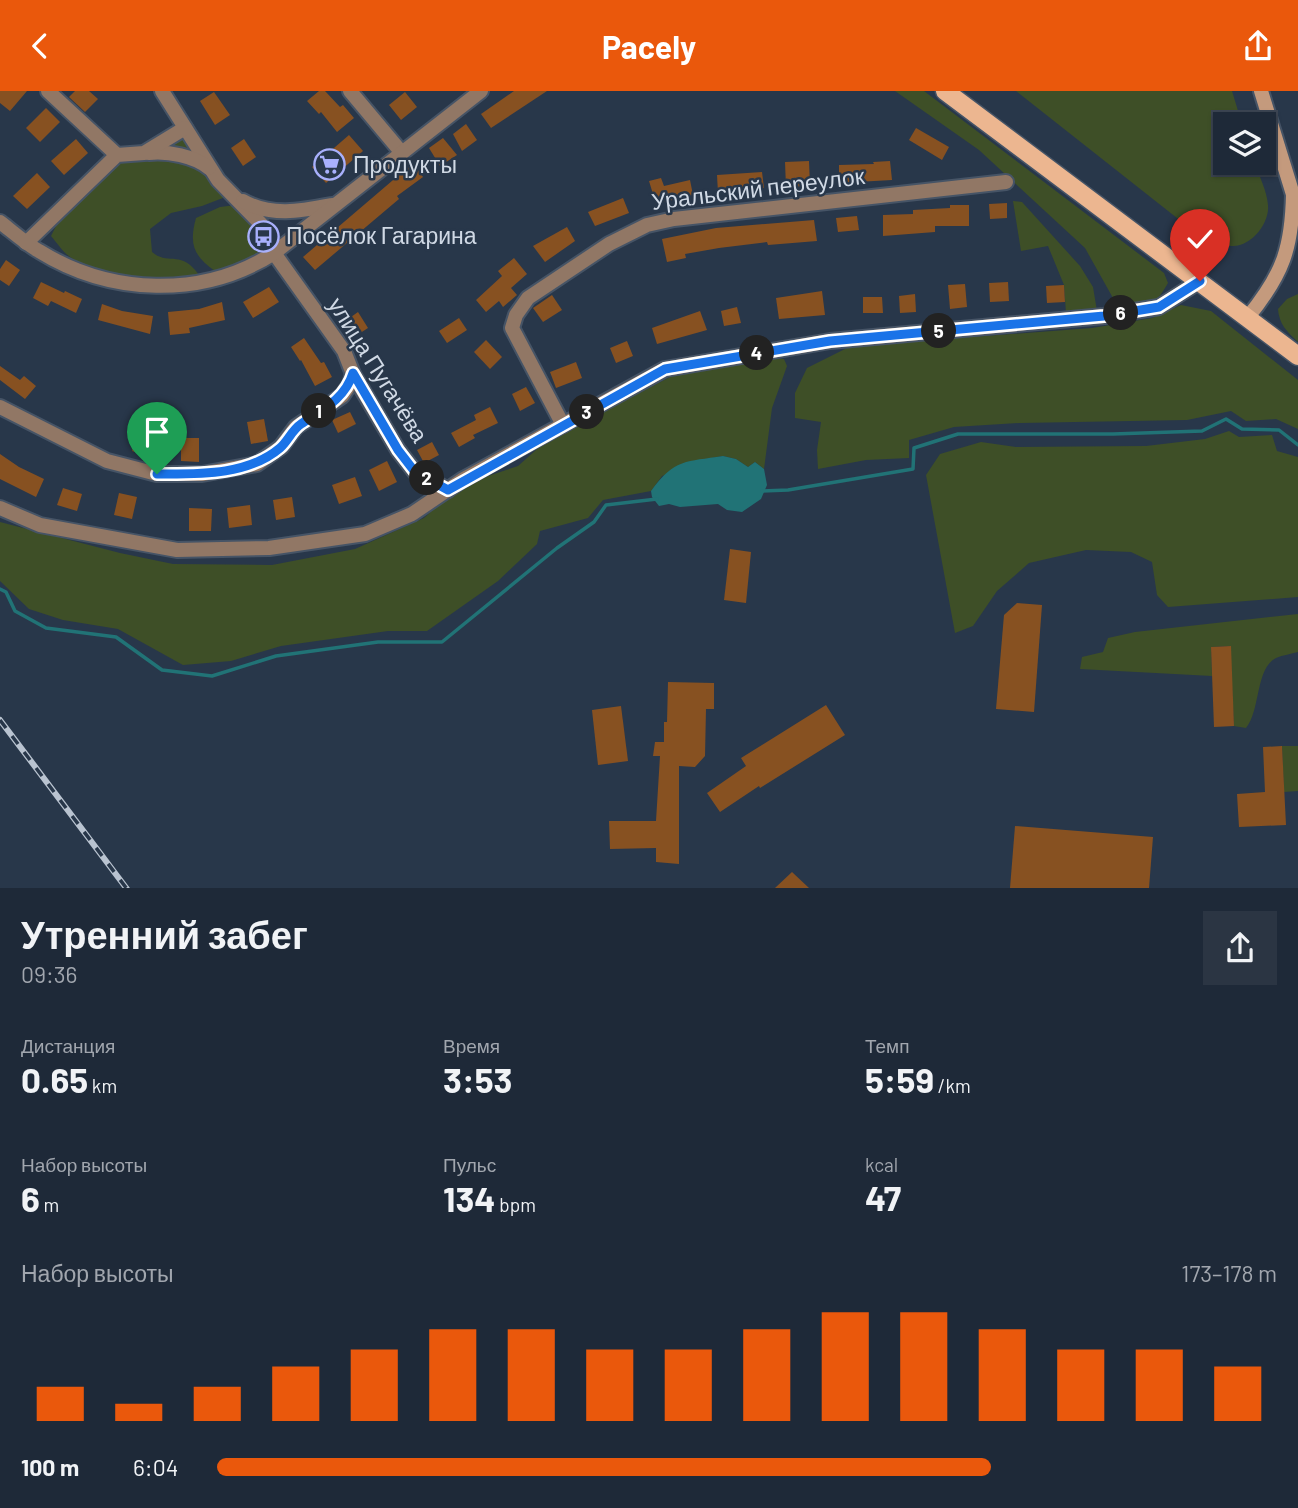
<!DOCTYPE html>
<html lang="ru">
<head>
<meta charset="utf-8">
<style>
	:root { --surface:#1e2938; --page:#2b3543; --text:#f1f3f6; --muted:#a1a6ae; --line:#3c4553; --accent:#ea580c }
	body { margin:0; font-family:Barlow,sans-serif; background:var(--page); color:var(--text); height:100vh; display:flex; flex-direction:column; font-size:26px; white-space:nowrap }
	* { box-sizing:border-box; margin:0 }
	p { font-size:23px; color:var(--muted) }
	.icon { flex:none; width:38px; height:38px; fill:none; stroke:currentColor; stroke-width:2; stroke-linecap:round; stroke-linejoin:round }
	.map { position:relative; height:797px; overflow:hidden }
	.details { display:flex; flex-direction:column; background:var(--surface); flex:1 }
	.details>* { flex:none }
	.buttons { position:absolute; left:1213px; top:21px; display:grid; gap:14px }
	.buttons a { display:grid; place-items:center; width:63px; height:63px; border-radius:0px; background:var(--surface); box-shadow:0 2px 5px #0004,0 0 0 2px var(--line); font-size:35px }
	.pin { position:absolute; display:grid; place-items:center; width:60px; height:60px; color:#fff; margin:-72px -30px; border-radius:50% 50% 50% 0; rotate:-45deg; box-shadow:0 0 7px #0007 }
	.pin .icon { rotate:45deg }
	.km { position:absolute; width:35px; height:35px; margin:-18px; border-radius:50%; background:#222; color:#fff; font-size:19px; line-height:35px; text-align:center }
	.round { display:grid; place-items:center; flex:none; width:74px; height:74px; border-radius:0px; background:var(--page) }
	.head { display:flex; align-items:center; justify-content:space-between; height:119px; padding:0 21px }
	h1 { font-size:38px; font-weight:700; line-height:52px }
	.metrics { display:grid; grid-template-columns:repeat(3,1fr); gap:10px; height:119px; padding:7px 21px }
	.metrics div { display:grid; align-content:center }
	.metrics b { font-size:35px; font-weight:700 }
	.metrics small { font-size:19px; font-weight:400 }
	.metrics p { font-size:19px }
	.chart { height:196px; padding:14px 21px }
	.chart p { display:flex; justify-content:space-between }
	.chart svg { width:100%; height:126px; margin-top:7px; stroke:var(--accent); stroke-width:6 }
	ul { padding:0 21px; list-style:none; font-size:23px }
	li { display:grid; grid-template-columns:112px 84px 1fr; align-items:center; height:52px }
	li i { height:18px; border-radius:9px; background:var(--accent) }
	header { display:flex; justify-content:space-between; align-items:center; height:91px; padding:0 21px; background:var(--accent); color:#fff; font-size:32px; font-weight:700 }
	.map>svg:first-child { display:block }
</style>
</head>
<body>
<header><svg class="icon" aria-label="back" viewBox="0 0 24 24"><path d="M15 5l-7 7 7 7"/></svg>Pacely<svg class="icon" aria-label="share" viewBox="0 0 24 24"><path d="M12 15V3M7 8l5-5 5 5M5 13v7h14v-7"/></svg></header>
<div class="map">
<svg width="1298" height="798" viewBox="0 0 1298 798">
	<rect width="100%" height="100%" fill="#28374a"/>
	<g fill="#3e4f27">
		<path d="M895,0H924L1164,182L1168,192C1154,217 1146,218 1118,216L1085,157L979,59Z"/>
		<path d="M1016,0H1232L1242,33H1225V72H1255C1259,85 1267,100 1268,114C1270,132 1251,156 1232,155C1219,155 1207,149 1196,142Z"/>
		<path d="M182,47L191,51L200,76L228,105L202,115L171,122L150,138L152,161C168,175 181,158 199,184C167,195 97,186 70,166C63,161 57,152 51,145L57,133L84,101L115,73L140,67Z"/>
		<path d="M1013,110L1022,111L1080,175L1093,196L1097,220L1066,222L1064,194L1048,155L1021,160Z"/>
		<path d="M236,114L252,127L269,158L231,178L215,180C193,165 189,152 196,127L220,116Z"/>
		<path d="M1298,203V251C1287,241 1279,233 1278,218L1287,208Z"/>
		<path d="M1181,214L1211,220L1298,289V338L1276,328L1246,330L1231,320L1187,329L1020,332L954,336L909,349V367L866,369L818,378L817,359L821,331L795,327V302L807,277L851,255L1092,237L1152,227Z"/>
		<path d="M769,267L784,268L787,275L772,317L764,378L755,371L748,376L736,368L723,365L706,368L662,385L651,400L603,409L588,427L540,440L537,453L498,490L427,540H388L281,555L231,570L183,574L118,538L63,529L29,518L0,490V431L120,462L173,473L272,474L355,458L424,427L450,403L479,388L518,375L545,351L670,286Z"/>
		<path d="M1229,340L1239,346L1272,344L1277,360L1298,366V506L1168,516L1157,504L1152,471L1131,461L1086,459L1029,472L997,500L973,535L955,542L926,384L940,363L981,351L1016,356L1146,355L1205,348Z"/>
		<path d="M1298,523V561C1291,563 1283,564 1276,567C1255,578 1261,618 1246,637L1234,635L1230,555L1211,556L1212,585L1080,578L1082,566L1103,561L1108,547L1135,541Z"/>
		<path d="M1282,655H1298V700L1284,701Z"/>
	</g>
	<path fill="#217376" d="M723,365L736,368L748,376L755,371L764,378L767,394L761,408L742,421L727,419L718,413L680,416L669,413L659,415L652,406L651,400C675,367 686,371 723,365Z"/>
	<g fill="none" stroke-linecap="round" stroke-linejoin="round">
		<g stroke="#217376" stroke-width="3.5">
			<path d="M762,400L788,399L913,378L914,357L958,343H1113L1202,340L1226,328L1242,338L1279,339L1298,354"/>
			<path d="M0,498L6,501L15,520L46,537L116,546L162,579L212,585L276,565L378,551H442L557,457L594,431L606,414L657,408"/>
		</g>
	</g>
	<g fill="#875121">
		<path d="M0,0H27L10,20L0,12Z"/>
		<path d="M75,0H89L98,8L85,21L69,6Z"/>
		<path d="M319,0H325L340,16L343,14L354,27L337,41L321,21L319,23L307,10Z"/>
		<path d="M514,0H547L491,37L481,23Z"/>
		<path d="M214,1L230,24L215,34L200,10Z"/>
		<path d="M405,1L417,16L401,29L389,14Z"/>
		<path d="M46,17L60,31L40,51L26,37Z"/>
		<path d="M466,33L477,49L462,60L453,43Z"/>
		<path d="M916,37L949,56L942,69L909,49Z"/>
		<path d="M349,44L363,60L326,92L312,76Z"/>
		<path d="M443,47L457,64L440,75L429,57Z"/>
		<path d="M76,48L88,62L64,84L51,70Z"/>
		<path d="M244,48L256,66L243,75L231,57Z"/>
		<path d="M809,70L810,95L786,96L785,71Z"/>
		<path d="M890,70L892,89L839,92V74L874,73L873,71Z"/>
		<path d="M413,72L423,86L397,105L399,108L315,179L303,166Z"/>
		<path d="M762,81L764,97L718,102L717,84Z"/>
		<path d="M37,82L50,96L27,118L13,105Z"/>
		<path d="M661,87L664,95L690,89L693,104L656,113L649,90Z"/>
		<path d="M623,107L629,122L595,135L588,121Z"/>
		<path d="M1007,112V127L990,128L989,113Z"/>
		<path d="M950,114H969V135H935V141L883,145V124L913,123V119L950,117Z"/>
		<path d="M857,125L859,139L838,141L836,127Z"/>
		<path d="M814,129L817,150L768,154L767,151L719,157L685,163L686,167L667,171L662,148L716,137Z"/>
		<path d="M567,136L575,150L545,171L533,155Z"/>
		<path d="M514,167L527,183L511,197L517,204L503,216L499,210L486,221L476,209L502,185L498,180Z"/>
		<path d="M6,169L20,179L9,195L0,189V178Z"/>
		<path d="M41,191L64,202L65,200L82,208L76,222L51,210L48,215L33,207Z"/>
		<path d="M1008,191L1009,210L990,211L989,192Z"/>
		<path d="M965,193L967,216L950,218L948,194Z"/>
		<path d="M1064,194L1065,211L1047,212L1046,195Z"/>
		<path d="M269,196L279,211L253,227L243,211Z"/>
		<path d="M822,200L825,224L779,228L776,207Z"/>
		<path d="M915,203L916,221L900,222L899,205Z"/>
		<path d="M552,204L562,219L543,231L533,217Z"/>
		<path d="M863,206H882L883,222H863Z"/>
		<path d="M222,211L225,229L189,237L190,242L170,244L168,221L199,218Z"/>
		<path d="M102,213L122,220L153,225L150,243L98,229Z"/>
		<path d="M737,216L741,232L724,235L721,220Z"/>
		<path d="M700,220L707,239L657,253L652,237Z"/>
		<path d="M358,221L368,237L351,248L341,233Z"/>
		<path d="M459,227L467,239L447,252L439,240Z"/>
		<path d="M304,247L321,272L324,271L332,286L315,295L301,269L300,270L291,256Z"/>
		<path d="M486,249L502,266L490,278L474,261Z"/>
		<path d="M627,250L633,265L616,272L610,257Z"/>
		<path d="M576,271L582,287L556,297L550,281Z"/>
		<path d="M0,275L20,289L24,285L36,295L25,308L0,289Z"/>
		<path d="M526,296L535,312L520,320L512,303Z"/>
		<path d="M490,316L498,332L473,344L475,347L459,356L451,342L476,329L474,324Z"/>
		<path d="M350,321L356,333L338,342L332,329Z"/>
		<path d="M264,328L268,350L251,353L247,331Z"/>
		<path d="M137,345L154,350L149,366L132,360Z"/>
		<path d="M181,347H199V371L181,370Z"/>
		<path d="M432,351L439,364L424,372L417,359Z"/>
		<path d="M0,363L19,376L44,388L36,406L0,388Z"/>
		<path d="M387,370L397,391L379,400L369,379Z"/>
		<path d="M355,386L362,405L339,413L332,394Z"/>
		<path d="M63,397L82,403L77,420L57,414Z"/>
		<path d="M119,402L137,406L132,428L114,424Z"/>
		<path d="M292,406L295,426L276,429L273,409Z"/>
		<path d="M250,414L252,434L229,437L227,417Z"/>
		<path d="M189,417L212,418L211,440H189Z"/>
		<path d="M730,458L751,461L746,512L724,509Z"/>
		<path d="M1017,512L1042,514L1034,621L996,618L1004,524Z"/>
		<path d="M1231,555L1234,635L1214,636L1211,556Z"/>
		<path d="M668,591L714,592V618H706L705,665L695,676L679,675V773L656,771V757L610,758L609,730H656L660,665H653L655,651H664V631H667Z"/>
		<path d="M826,614L845,644L760,697L759,695L720,721L707,702L746,675L741,667Z"/>
		<path d="M621,615L628,670L598,674L592,619Z"/>
		<path d="M1282,655L1286,734L1239,736L1237,703L1265,701L1263,656Z"/>
		<path d="M1015,735L1153,746L1149,797H1010Z"/>
		<path d="M792,781L809,797H775Z"/>
	</g>
	<g fill="none" stroke-linecap="round" stroke-linejoin="round">
		<defs>
			<g id="street">
				<path d="M48,0L117,64"/>
				<path d="M162,0L218,89L261,133L274,162L344,260L353,283L398,359L415,381L448,399"/>
				<path d="M350,0L402,62"/>
				<path d="M149,62C168,60 194,65 209,77"/>
				<path d="M243,110C271,126 301,120 332,114"/>
				<path d="M0,131C13,141 25,152 39,160C110,204 202,208 274,162L481,0"/>
				<path d="M26,152L117,64L144,62L185,37"/>
				<path d="M0,316L107,370L157,383H202L257,373L281,356L296,336L342,305L350,293L353,283"/>
				<path d="M563,334L512,237L516,224L528,207L609,153L647,134L674,128L1006,91"/>
				<path d="M0,417L40,434L177,459L269,457L365,443L412,423L462,389L665,278L830,250L1104,225L1159,216L1200,190"/>
			</g>
			<g id="secondary">
				<path d="M1261,0L1295,110"/>
				<path d="M1248,226C1283,183 1292,157 1293,103"/>
			</g>
			<path id="primary" d="M945,0L1298,265"/>
		</defs>
		<use href="#street" stroke="#465466" stroke-width="18"/>
		<use href="#secondary" stroke="#465466" stroke-width="18"/>
		<use href="#primary" stroke="#465466" stroke-width="21"/>
		<use href="#street" stroke="#917765" stroke-width="14"/>
		<use href="#secondary" stroke="#c49a7d" stroke-width="14"/>
		<use href="#primary" stroke="#ecb690" stroke-width="18"/>
		<defs>
			<path id="rail" d="M0,629L127,798"/>
		</defs>
		<use href="#rail" stroke="#b9c3d0" stroke-width="6"/>
		<use href="#rail" stroke="#28374a" stroke-width="3.5" stroke-dasharray="10" stroke-linecap="butt"/>
	</g>
	<g fill="none" stroke-linecap="round" stroke-linejoin="round">
		<defs>
			<path id="route" d="M157,383C198,383 247,385 280,357C288,350 292,339 301,333C322,319 345,308 353,282L398,359L415,381L448,399L665,278L830,250L1104,225L1159,216L1200,190"/>
		</defs>
		<use href="#route" stroke="#fff" stroke-width="14"/>
		<use href="#route" stroke="#1a73e8" stroke-width="9"/>
	</g>
	<defs>
		<symbol id="supermarket-ring" viewBox="-11 -11 22 22"><circle r="9.5" fill="#28374a" stroke="#a8b0fc" stroke-width="1.5"/><path d="M-6-5.5h2.5l.6 2H6L4.5 2H-2.5L-4.4-4H-6ZM-1.5 3.2a1.3 1.3 0 1 0 .1 0ZM3 3.2a1.3 1.3 0 1 0 .1 0Z" fill="#a8b0fc"/></symbol>
		<symbol id="bus-ring" viewBox="-11 -11 22 22"><circle r="9.5" fill="#28374a" stroke="#a8b0fc" stroke-width="1.5"/><path d="M-5-6H5V4H4V6H2V4H-2V6H-4V4H-5ZM-3.5-4V0h7V-4ZM-3.5 1.2v1.5H-2V1.2ZM2 1.2v1.5H3.5V1.2Z" fill="#a8b0fc"/></symbol>
	</defs>
	<g fill-rule="evenodd">
		<use href="#supermarket-ring" x="312" y="56" width="35" height="35"/>
		<use href="#bus-ring" x="246" y="128" width="35" height="35"/>
	</g>
	<g text-anchor="middle" stroke-width="5" stroke-linejoin="round" paint-order="stroke">
		<g font-size="23" fill="#d0d9e5" stroke="#28374a" text-anchor="start">
			<text x="353" y="82">Продукты</text>
			<text x="286" y="153">Посёлок Гагарина</text>
		</g>
		<g font-size="23" fill="#d0d9e5" stroke="#28374a">
			<text transform="translate(758 98) rotate(-7)" y="8">Уральский переулок</text>
			<text transform="translate(378 279) rotate(58)" y="8">улица Пугачёва</text>
		</g>
	</g>
</svg>
<div class="buttons">
<a><svg class="icon" aria-label="layers" viewBox="0 0 24 24"><path d="M12 4l9 5-9 5-9-5zM3 14l9 5 9-5"/></svg></a>
</div>
<div class="pin" style="left:157px;top:383px;background:#1e9e55"><svg class="icon" aria-label="arrive" viewBox="0 0 24 24"><path d="M6 21V4h12l-3 4 3 4H6"/></svg></div>
<div class="pin" style="left:1200px;top:190px;background:#d93025"><svg class="icon" aria-label="check" viewBox="0 0 24 24"><path d="M5 12l5 5 9-10"/></svg></div>
<b class="km" style="left:319px;top:320px">1</b>
<b class="km" style="left:427px;top:387px">2</b>
<b class="km" style="left:587px;top:321px">3</b>
<b class="km" style="left:757px;top:262px">4</b>
<b class="km" style="left:939px;top:240px">5</b>
<b class="km" style="left:1121px;top:222px">6</b>
</div>
<section class="details">
<div class="head"><div><h1>Утренний забег</h1><p>09:36</p></div><a class="round"><svg class="icon" aria-label="share" viewBox="0 0 24 24"><path d="M12 15V3M7 8l5-5 5 5M5 13v7h14v-7"/></svg></a></div>
<div class="metrics">
<div><p>Дистанция</p><b>0.65<small> km</small></b></div>
<div><p>Время</p><b>3:53</b></div>
<div><p>Темп</p><b>5:59<small> /km</small></b></div>
</div>
<div class="metrics">
<div><p>Набор высоты</p><b>6<small> m</small></b></div>
<div><p>Пульс</p><b>134<small> bpm</small></b></div>
<div><p>kcal</p><b>47</b></div>
</div>
<div class="chart"><p><span>Набор высоты</span>173–178 m</p>
<svg viewBox="0 0 160 44" preserveAspectRatio="none"><path d="M5 44V32M15 44V38M25 44V32M35 44V25M45 44V19M55 44V12M65 44V12M75 44V19M85 44V19M95 44V12M105 44V6M115 44V6M125 44V12M135 44V19M145 44V19M155 44V25"/></svg>
</div>
<ul>
<li><b>100 m</b>6:04<i style="width:73%"></i></li>
</ul>
</section>
</body>
</html>
